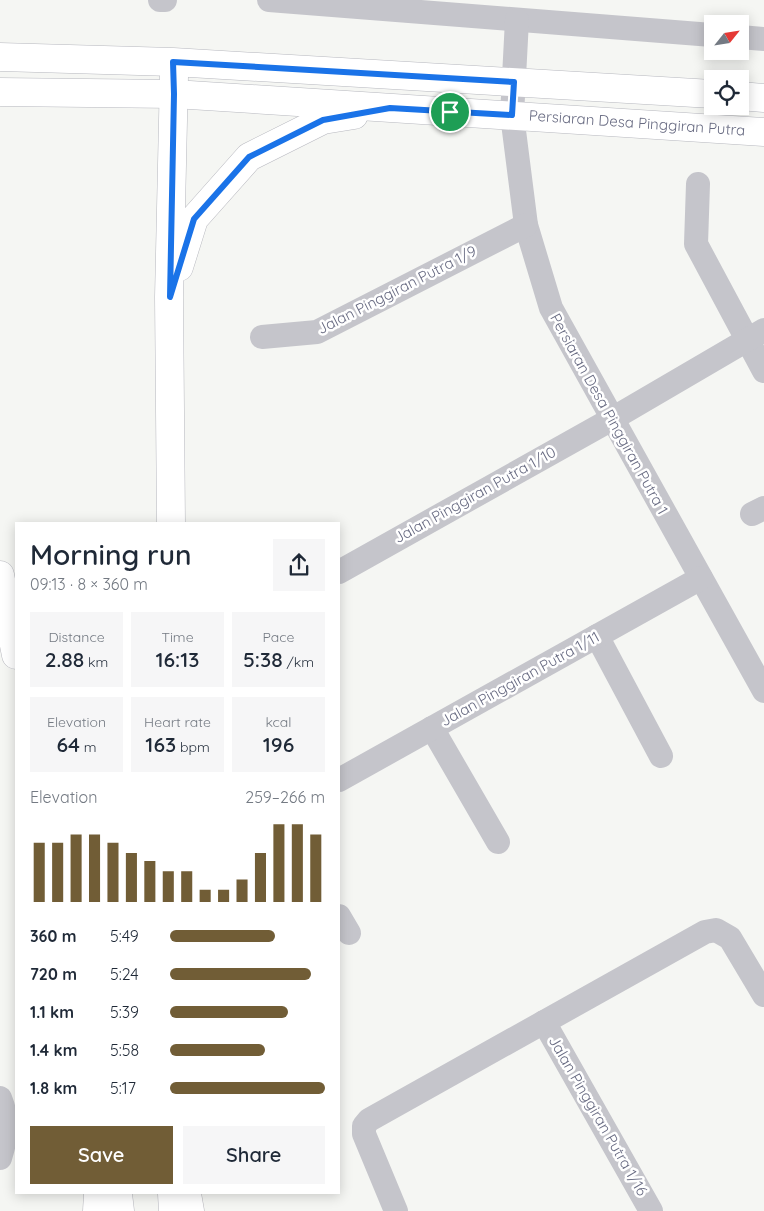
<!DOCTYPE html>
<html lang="en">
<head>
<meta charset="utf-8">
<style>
	:root { --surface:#fff; --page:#f6f6f7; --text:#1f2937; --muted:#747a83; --accent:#715d36 }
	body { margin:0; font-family:Quicksand,sans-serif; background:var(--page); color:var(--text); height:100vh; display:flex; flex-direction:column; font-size:19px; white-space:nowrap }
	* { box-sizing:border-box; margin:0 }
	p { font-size:16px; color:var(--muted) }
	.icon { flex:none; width:28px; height:28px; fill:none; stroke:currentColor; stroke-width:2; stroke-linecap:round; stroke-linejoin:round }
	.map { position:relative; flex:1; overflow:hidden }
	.sheet { position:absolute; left:15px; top:522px; width:325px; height:672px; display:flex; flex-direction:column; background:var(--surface); border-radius:0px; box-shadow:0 2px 12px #0003 }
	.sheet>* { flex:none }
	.needle { width:32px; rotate:60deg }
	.buttons { position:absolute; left:704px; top:15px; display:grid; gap:10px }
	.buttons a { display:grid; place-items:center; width:45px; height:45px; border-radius:0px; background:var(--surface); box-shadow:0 2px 12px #0003; font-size:25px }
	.pin { position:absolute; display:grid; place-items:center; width:42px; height:42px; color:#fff; margin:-21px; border:2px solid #fff; border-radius:50%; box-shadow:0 1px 5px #0007 }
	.round { display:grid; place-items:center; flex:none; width:52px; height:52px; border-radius:0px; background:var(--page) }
	.headline { display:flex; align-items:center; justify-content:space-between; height:85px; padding:0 15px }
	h1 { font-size:28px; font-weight:600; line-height:38px }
	.stats { display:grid; grid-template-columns:repeat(3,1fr); gap:8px; height:85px; padding:5px 15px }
	.stats div { display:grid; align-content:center; border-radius:0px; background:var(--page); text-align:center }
	.stats b { font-size:21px; font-weight:600 }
	.stats small { font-size:14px; font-weight:400 }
	.stats p { font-size:14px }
	.chart { height:140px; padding:10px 15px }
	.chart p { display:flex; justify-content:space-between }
	.chart svg { width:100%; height:90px; margin-top:5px; stroke:var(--accent); stroke-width:6 }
	.action { display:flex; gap:10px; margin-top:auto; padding:10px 15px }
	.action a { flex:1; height:58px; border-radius:0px; background:var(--accent); color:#fff; font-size:20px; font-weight:600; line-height:58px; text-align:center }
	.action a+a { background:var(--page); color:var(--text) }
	ul { padding:0 15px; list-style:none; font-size:16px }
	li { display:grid; grid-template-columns:80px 60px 1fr; align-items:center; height:38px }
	li i { height:12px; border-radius:6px; background:var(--accent) }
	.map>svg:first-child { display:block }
</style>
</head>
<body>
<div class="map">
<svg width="764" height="1211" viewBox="0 0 764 1211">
	<rect width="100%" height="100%" fill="#f5f6f3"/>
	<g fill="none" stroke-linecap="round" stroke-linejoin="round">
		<defs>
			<g id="secondary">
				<path d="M0,57L173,62L712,94"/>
				<path d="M0,92L174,94L764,132"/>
				<path d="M740,96L764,98"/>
				<path d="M179,267L194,219L249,157L323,120L354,115"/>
				<path d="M171,524L169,297L174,76"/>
				<path d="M0,575L16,655"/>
				<path d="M118,1194L120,1211"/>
				<path d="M172,1194L173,1211"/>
			</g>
			<g id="primary">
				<path d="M187,1194L190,1211"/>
				<path d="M97,1211L98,1194"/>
			</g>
		</defs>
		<use href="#secondary" stroke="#b7b8bf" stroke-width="29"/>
		<use href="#primary" stroke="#b6b6bc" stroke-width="29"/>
		<g stroke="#c5c5cb" stroke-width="24">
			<path d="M160,0H165"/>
			<path d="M269,0L712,35"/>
			<path d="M517,20L512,115L526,225L551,308L764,691"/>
			<path d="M740,37L764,39"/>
			<path d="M698,184L696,244L764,371"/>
			<path d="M262,337L317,332L526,225"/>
			<path d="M752,514L764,508"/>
			<path d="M339,572L612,419L764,330"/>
			<path d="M597,636L661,756"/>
			<path d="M432,728L498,842"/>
			<path d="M339,780L701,578"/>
			<path d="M339,916L349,933"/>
			<path d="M544,1022L651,1211"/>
			<path d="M0,1098C9,1120 7,1136 0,1158"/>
			<path d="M396,1211L364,1134V1126L369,1120L705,932L716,930L730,938L764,995"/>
		</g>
		<use href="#secondary" stroke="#fff" stroke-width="28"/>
		<use href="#primary" stroke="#fff" stroke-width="28"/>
	</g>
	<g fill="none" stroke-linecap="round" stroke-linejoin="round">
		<defs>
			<path id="route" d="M173,62L514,82L512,115L390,108L323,120L249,157L194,219L170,297L174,94Z"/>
		</defs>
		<use href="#route" stroke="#fff" stroke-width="10"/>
		<use href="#route" stroke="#1a73e8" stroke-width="6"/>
	</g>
	<g text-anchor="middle" stroke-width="5" stroke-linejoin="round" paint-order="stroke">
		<g font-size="15" fill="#686b82" stroke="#fff">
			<text transform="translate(637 123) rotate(4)" y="5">Persiaran Desa Pinggiran Putra</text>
			<text transform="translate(397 290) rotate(-27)" y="5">Jalan Pinggiran Putra 1/9</text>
			<text transform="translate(609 414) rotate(61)" y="5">Persiaran Desa Pinggiran Putra 1</text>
			<text transform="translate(475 495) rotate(-29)" y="5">Jalan Pinggiran Putra 1/10</text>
			<text transform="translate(520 679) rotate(-29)" y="5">Jalan Pinggiran Putra 1/11</text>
			<text transform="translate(598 1116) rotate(60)" y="5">Jalan Pinggiran Putra 1/16</text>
		</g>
	</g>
</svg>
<div class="buttons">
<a><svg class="needle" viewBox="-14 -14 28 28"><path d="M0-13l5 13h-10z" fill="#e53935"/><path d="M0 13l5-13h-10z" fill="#747a83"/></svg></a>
<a><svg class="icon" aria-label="locate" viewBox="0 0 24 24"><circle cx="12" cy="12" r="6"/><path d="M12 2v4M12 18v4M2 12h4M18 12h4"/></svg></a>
</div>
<div class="pin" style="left:450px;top:112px;background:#1e9e55"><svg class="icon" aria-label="arrive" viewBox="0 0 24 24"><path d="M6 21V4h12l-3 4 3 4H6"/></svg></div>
<section class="sheet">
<div class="headline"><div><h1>Morning run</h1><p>09:13 · 8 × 360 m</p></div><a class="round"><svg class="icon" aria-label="share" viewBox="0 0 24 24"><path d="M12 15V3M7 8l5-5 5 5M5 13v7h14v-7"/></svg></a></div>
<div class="stats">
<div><p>Distance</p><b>2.88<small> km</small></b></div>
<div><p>Time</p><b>16:13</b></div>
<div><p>Pace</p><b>5:38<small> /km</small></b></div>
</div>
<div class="stats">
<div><p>Elevation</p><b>64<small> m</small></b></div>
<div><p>Heart rate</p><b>163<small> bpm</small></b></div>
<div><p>kcal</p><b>196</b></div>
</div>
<div class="chart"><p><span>Elevation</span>259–266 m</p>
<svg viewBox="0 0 160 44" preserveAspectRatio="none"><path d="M5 44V15M15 44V15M25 44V11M35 44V11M45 44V15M55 44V20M65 44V24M75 44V29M85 44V29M95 44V38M105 44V38M115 44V33M125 44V20M135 44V6M145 44V6M155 44V11"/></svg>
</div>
<ul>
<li><b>360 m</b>5:49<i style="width:68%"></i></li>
<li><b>720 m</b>5:24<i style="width:91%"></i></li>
<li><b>1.1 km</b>5:39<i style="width:76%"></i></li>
<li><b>1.4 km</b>5:58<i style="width:61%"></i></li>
<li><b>1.8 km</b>5:17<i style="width:100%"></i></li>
</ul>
<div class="action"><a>Save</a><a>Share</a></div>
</section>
</div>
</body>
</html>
